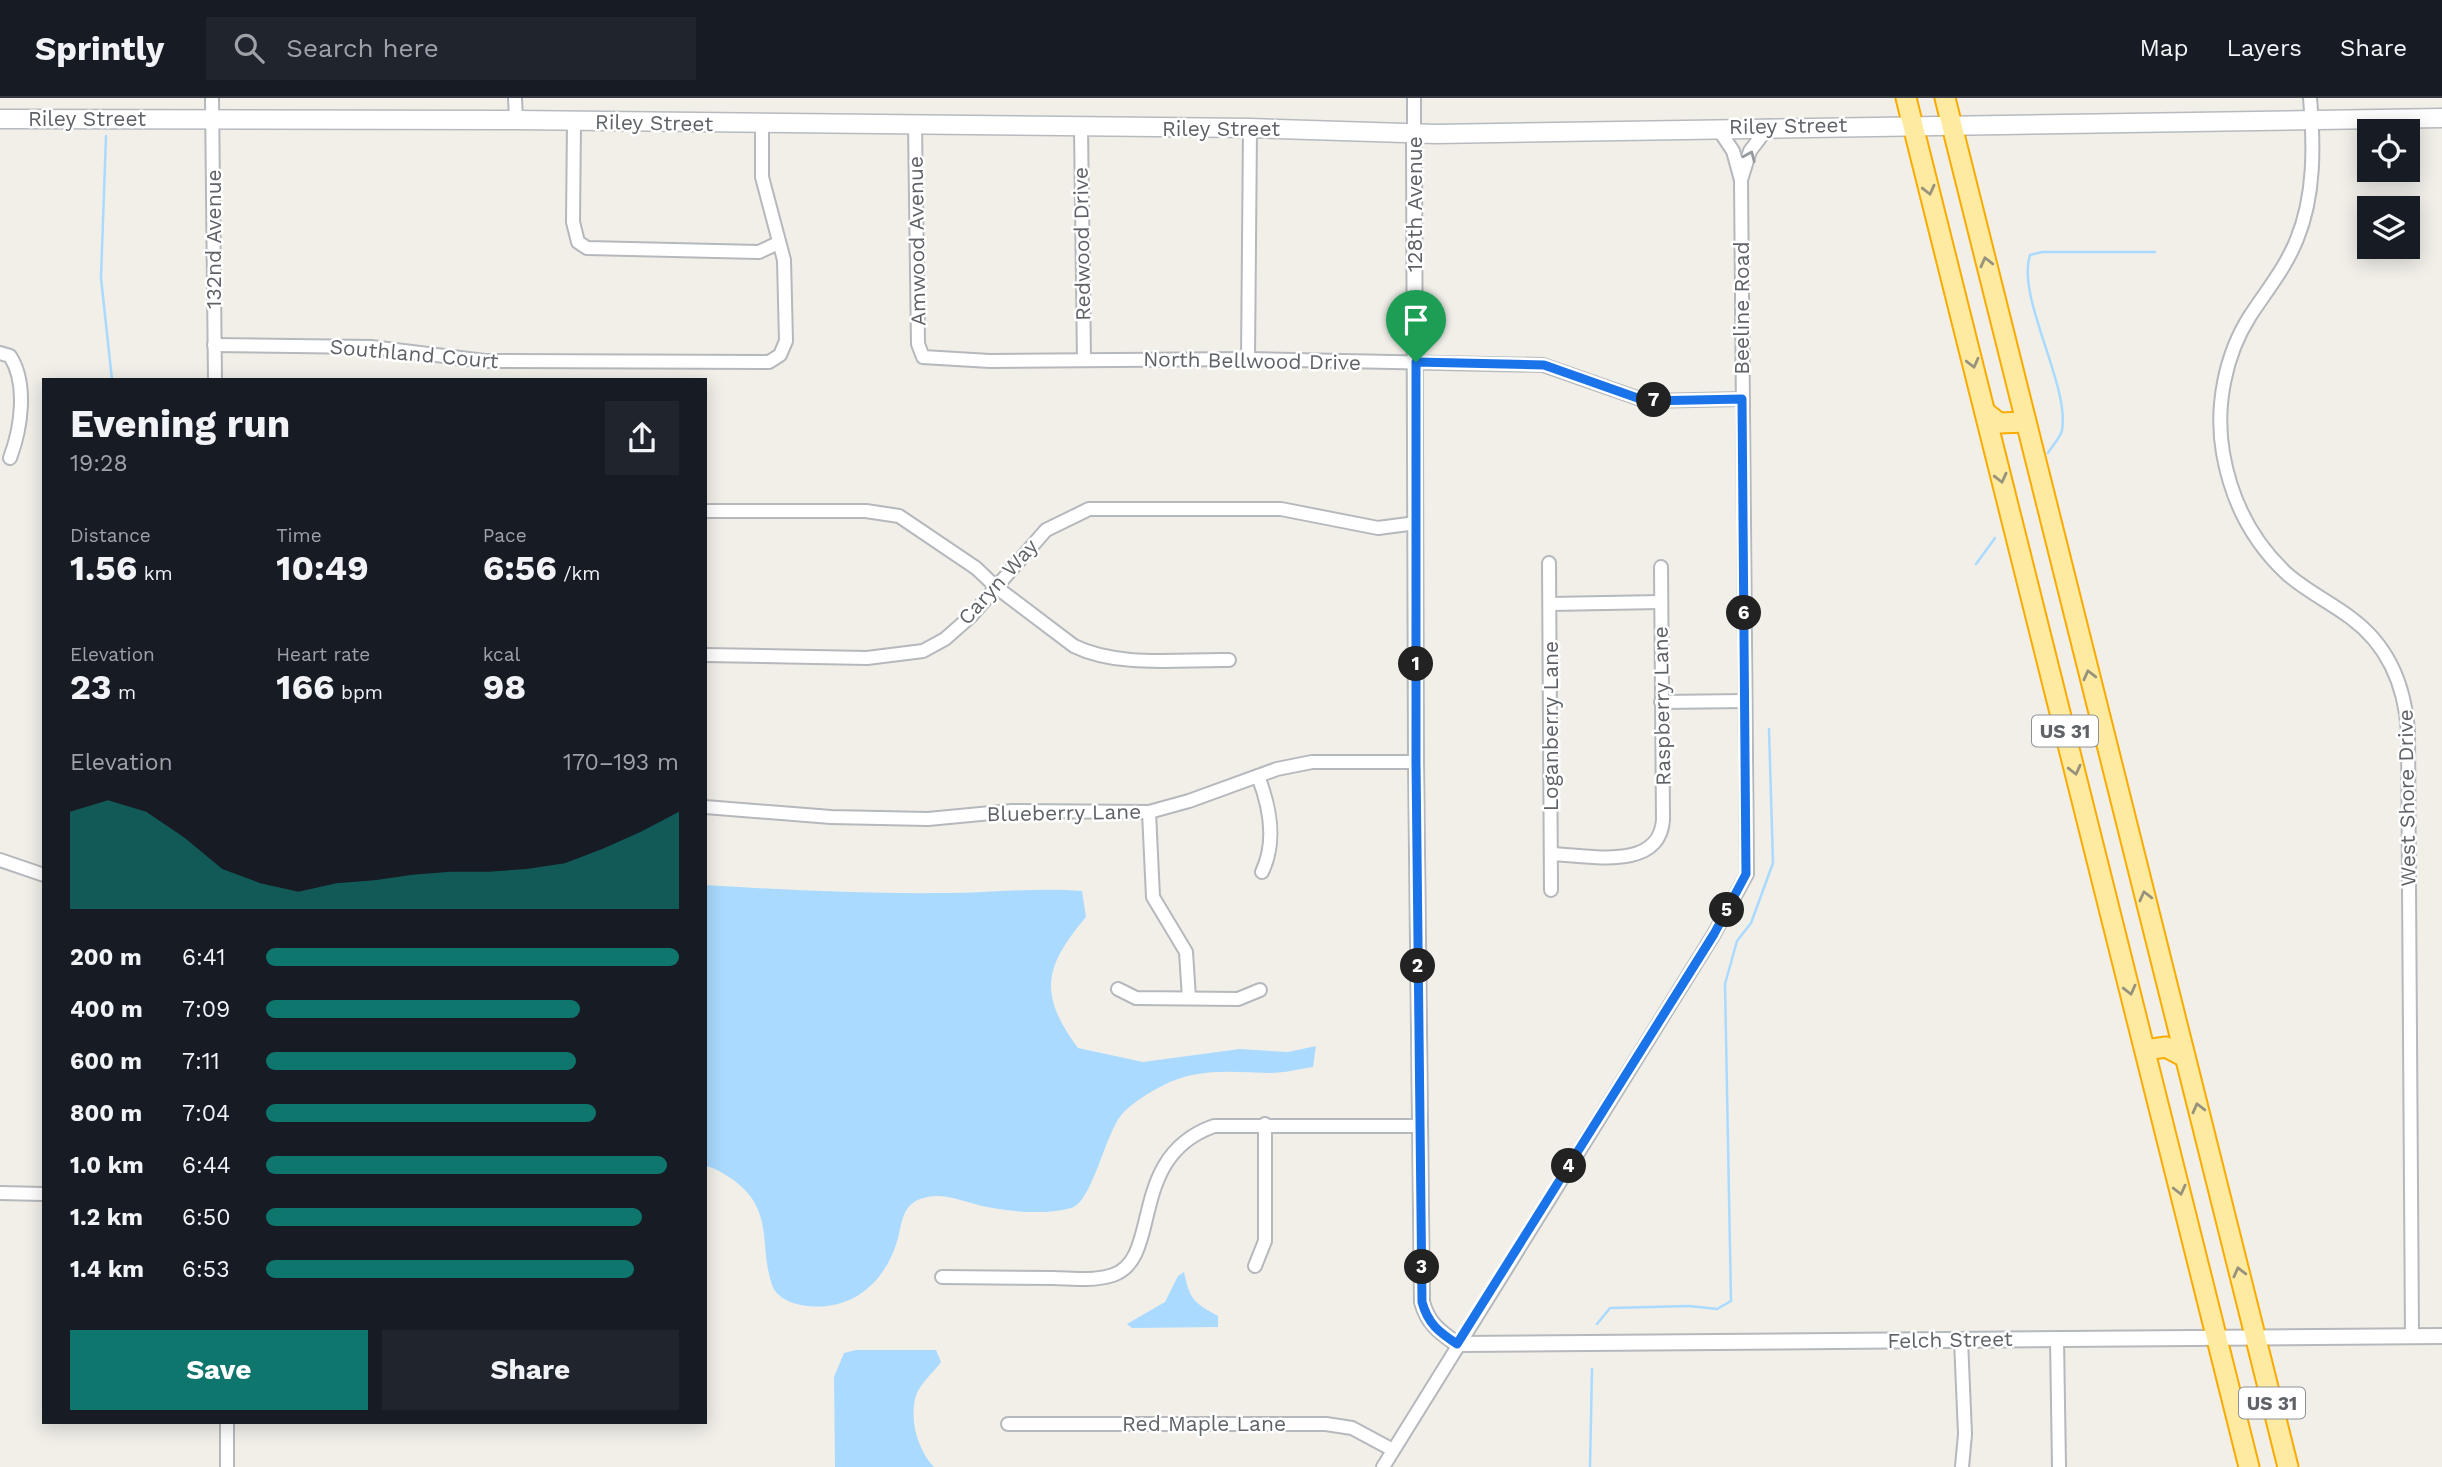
<!DOCTYPE html>
<html lang="en">
<head>
<meta charset="utf-8">
<style>
	:root { --surface:#171b24; --page:#20242c; --text:#f1f3f6; --muted:#9ea1a6; --line:#363941; --accent:#0f766e }
	body { margin:0; font-family:"Work Sans",sans-serif; background:var(--page); color:var(--text); height:100vh; display:flex; flex-direction:column; font-size:26px; white-space:nowrap }
	* { box-sizing:border-box; margin:0 }
	p { font-size:23px; color:var(--muted) }
	.icon { flex:none; width:38px; height:38px; fill:none; stroke:currentColor; stroke-width:2; stroke-linecap:round; stroke-linejoin:round }
	.map { position:relative; flex:1; overflow:hidden }
	.details { position:absolute; left:42px; top:280px; width:665px; height:1046px; display:flex; flex-direction:column; background:var(--surface); border-radius:0px; box-shadow:0 4px 18px #0003 }
	.details>* { flex:none }
	.tools { position:absolute; left:2357px; top:21px; display:grid; gap:14px }
	.tools a { display:grid; place-items:center; width:63px; height:63px; border-radius:0px; background:var(--surface); box-shadow:0 4px 18px #0003; font-size:35px }
	.pin { position:absolute; display:grid; place-items:center; width:60px; height:60px; color:#fff; margin:-72px -30px; border-radius:50% 50% 50% 0; rotate:-45deg; box-shadow:0 0 7px #0007 }
	.pin .icon { rotate:45deg }
	.km { position:absolute; width:35px; height:35px; margin:-18px; border-radius:50%; background:#222; color:#fff; font-size:19px; line-height:35px; text-align:center }
	.round { display:grid; place-items:center; flex:none; width:74px; height:74px; border-radius:0px; background:var(--page) }
	.summary { display:flex; align-items:center; justify-content:space-between; height:119px; padding:0 28px }
	h1 { font-size:38px; font-weight:700; line-height:52px }
	.figures { display:grid; grid-template-columns:repeat(3,1fr); gap:10px; height:119px; padding:7px 28px }
	.figures div { display:grid; align-content:center }
	.figures b { font-size:35px; font-weight:700 }
	.figures small { font-size:19px; font-weight:400 }
	.figures p { font-size:19px }
	.chart { height:196px; padding:14px 28px }
	.chart p { display:flex; justify-content:space-between }
	.chart svg { width:100%; height:126px; margin-top:7px; fill:var(--accent); opacity:.7 }
	.primary-button { display:flex; gap:14px; margin-top:auto; padding:14px 28px }
	.primary-button a { flex:1; height:80px; border-radius:0px; background:var(--accent); color:#fff; font-size:28px; font-weight:700; line-height:80px; text-align:center }
	.primary-button a+a { background:var(--page); color:var(--text) }
	ul { padding:0 28px; list-style:none; font-size:23px }
	li { display:grid; grid-template-columns:112px 84px 1fr; align-items:center; height:52px }
	li i { height:18px; border-radius:9px; background:var(--accent) }
	header { display:flex; align-items:center; gap:42px; box-sizing:border-box; height:98px; padding:0 35px; background:var(--surface); border-bottom:2px solid var(--line) }
	header strong { font-size:33px }
	nav { display:flex; gap:38px; margin-inline-start:auto; font-size:24px }
	.search { width:490px; height:63px; background:var(--page); display:flex; align-items:center; gap:18px; box-sizing:border-box; padding:0 24px; border-radius:0px; color:var(--muted); font-size:26px }
	.map>svg:first-child { display:block }
</style>
</head>
<body>
<header>
<strong>Sprintly</strong>
<div class="search"><svg class="icon" aria-label="search" viewBox="0 0 24 24"><circle cx="10" cy="10" r="6"/><path d="M15 15l6 6"/></svg>Search here</div>
<nav><a>Map</a><a>Layers</a><a>Share</a></nav>
</header>
<div class="map">
<svg width="2442" height="1369" viewBox="0 0 2442 1369">
	<rect width="100%" height="100%" fill="#f1efe8"/>
	<g fill="#aadaff">
		<path d="M705,787C786,792 867,796 947,795C993,795 1036,789 1082,793L1086,819C1044,869 1038,896 1078,950L1143,964L1240,951L1288,954L1316,948L1313,969C1299,971 1284,975 1271,975C1234,974 1196,969 1162,988C1150,994 1132,1005 1123,1015C1105,1034 1093,1104 1071,1110C1044,1117 1014,1114 987,1109C966,1105 942,1092 920,1101C902,1108 902,1125 898,1140C886,1185 850,1216 801,1207C790,1205 776,1199 772,1187C758,1145 776,1110 729,1079C721,1074 715,1070 705,1068Z"/>
		<path d="M1184,1174C1190,1202 1193,1204 1218,1218V1229L1132,1230L1127,1226L1165,1204L1178,1178Z"/>
		<path d="M856,1252H936L941,1264C933,1275 918,1287 915,1301C910,1324 918,1352 934,1369H835L834,1279L844,1255Z"/>
	</g>
	<g fill="none" stroke-linecap="round" stroke-linejoin="round">
		<g stroke="#aadaff" stroke-width="2.5">
			<path d="M106,38L101,180L112,282"/>
			<path d="M2048,355C2052,348 2061,339 2062,332C2070,287 2016,199 2030,157L2042,154H2155"/>
			<path d="M1976,466L1995,440"/>
			<path d="M1597,1226L1610,1210L1689,1208L1717,1211L1731,1203L1725,886L1737,843L1751,825L1773,765L1769,631"/>
			<path d="M1590,1369L1592,1271"/>
		</g>
		<defs>
			<g id="minor">
				<path d="M212,0L215,282"/>
				<path d="M515,0L516,22"/>
				<path d="M1414,0V35"/>
				<path d="M2310,0C2314,47 2315,97 2297,141C2286,169 2267,192 2250,218C2225,257 2215,309 2223,355C2231,401 2252,443 2286,475C2306,493 2330,504 2351,520C2389,548 2405,588 2408,634L2412,1239"/>
				<path d="M574,24L573,124L578,144L587,150L759,154L778,145"/>
				<path d="M915,26L918,246L923,259L990,263L1248,261L1543,267L1646,303L1742,301"/>
				<path d="M1717,29L1733,53L1741,82L1750,53L1769,28"/>
				<path d="M1081,30L1084,261"/>
				<path d="M214,247L371,249L485,263L769,264L780,257L786,243L784,162L762,79V27"/>
				<path d="M0,255L10,258C28,286 21,331 10,360"/>
				<path d="M1248,261L1250,30"/>
				<path d="M705,413H866L899,418L976,470L996,489L1074,548C1119,570 1179,561 1229,562"/>
				<path d="M1549,465L1551,792"/>
				<path d="M1550,506L1661,504"/>
				<path d="M705,557L867,560L923,553L945,541L971,518L1046,432L1089,411H1281L1378,430L1416,425"/>
				<path d="M1661,604L1745,603"/>
				<path d="M1258,678C1270,709 1277,743 1262,774"/>
				<path d="M705,709L831,719L928,721L1012,713L1149,714L1189,703L1277,671L1312,664H1416"/>
				<path d="M1149,714L1153,799L1186,854L1189,900"/>
				<path d="M1551,756C1588,757 1659,774 1663,722L1661,469"/>
				<path d="M0,762L44,777"/>
				<path d="M1118,891L1136,900L1238,901L1260,892"/>
				<path d="M0,1095L44,1096"/>
				<path d="M1255,1168L1265,1143V1026"/>
				<path d="M942,1179C980,1179 1017,1180 1054,1180C1073,1181 1095,1183 1113,1177C1163,1160 1126,1059 1214,1028H1419"/>
				<path d="M2057,1241L2059,1369"/>
				<path d="M1961,1242L1965,1336L1962,1369"/>
				<path d="M227,1325V1369"/>
				<path d="M1008,1326H1326L1352,1330L1393,1352"/>
				<path d="M1383,1369L1714,836L1747,776L1741,82"/>
			</g>
			<path id="tertiary" d="M1414,35L1416,664L1422,1204C1428,1226 1440,1234 1457,1246L2442,1238"/>
			<path id="secondary" d="M0,21L516,22L1250,30L1436,36L2442,20"/>
			<g id="trunk">
				<path d="M1906,0L2249,1369"/>
				<path d="M1945,0L2288,1369"/>
				<path d="M1985,314L1999,325L2026,324"/>
				<path d="M2145,952L2166,949L2185,959"/>
			</g>
		</defs>
		<use href="#minor" stroke="#b5b8bc" stroke-width="16"/>
		<use href="#tertiary" stroke="#b5b8bc" stroke-width="18"/>
		<use href="#secondary" stroke="#b6babf" stroke-width="21"/>
		<use href="#trunk" stroke="#f9ab00" stroke-width="23"/>
		<use href="#minor" stroke="#fff" stroke-width="12"/>
		<use href="#tertiary" stroke="#fff" stroke-width="14"/>
		<use href="#secondary" stroke="#fff" stroke-width="18"/>
		<use href="#trunk" stroke="#feeaa1" stroke-width="19"/>
	</g>
	<defs><path id="oneway-chevron" d="M-2-3.5L2.5 0L-2 3.5" fill="none" stroke-width="1.6" stroke-linecap="round" stroke-linejoin="round" transform="scale(1.75)"/></defs>
	<use stroke="#979a9d" href="#oneway-chevron" transform="translate(1750 58) rotate(-67)"/>
	<g stroke="#97927c">
		<use href="#oneway-chevron" transform="translate(1929 92) rotate(76)"/>
		<use href="#oneway-chevron" transform="translate(1986 164) rotate(-104)"/>
		<use href="#oneway-chevron" transform="translate(1973 265) rotate(76)"/>
		<use href="#oneway-chevron" transform="translate(2001 380) rotate(76)"/>
		<use href="#oneway-chevron" transform="translate(2089 577) rotate(-104)"/>
		<use href="#oneway-chevron" transform="translate(2075 672) rotate(76)"/>
		<use href="#oneway-chevron" transform="translate(2145 798) rotate(-104)"/>
		<use href="#oneway-chevron" transform="translate(2130 892) rotate(76)"/>
		<use href="#oneway-chevron" transform="translate(2198 1010) rotate(-104)"/>
		<use href="#oneway-chevron" transform="translate(2180 1092) rotate(76)"/>
		<use href="#oneway-chevron" transform="translate(2239 1174) rotate(-104)"/>
	</g>
	<g fill="none" stroke-linecap="round" stroke-linejoin="round">
		<defs>
			<path id="route" d="M1416,264L1544,267L1646,303L1742,301L1746,776L1714,836L1457,1246C1439,1234 1428,1226 1422,1204L1416,664Z"/>
		</defs>
		<use href="#route" stroke="#fff" stroke-width="14"/>
		<use href="#route" stroke="#1a73e8" stroke-width="9"/>
	</g>
	<g text-anchor="middle" stroke-width="5" stroke-linejoin="round" paint-order="stroke">
		<g fill="#fff" stroke="#8f9295" stroke-width="2">
			<rect x="2032" y="617.5" width="66" height="31" rx="5"/>
			<rect x="2239" y="1289.5" width="66" height="31" rx="5"/>
		</g>
		<g font-size="19" font-weight="bold" fill="#5f6368">
			<text x="2065" y="640">US 31</text>
			<text x="2272" y="1312">US 31</text>
		</g>
		<g font-size="21" fill="#5f6368" stroke="#fff">
			<text x="87" y="28">Riley Street</text>
			<text transform="translate(654 25) rotate(1)" y="7">Riley Street</text>
			<text transform="translate(1788 28) rotate(-1)" y="7">Riley Street</text>
			<text x="1221" y="38">Riley Street</text>
			<text transform="translate(1415 106) rotate(-90)" y="7">128th Avenue</text>
			<text transform="translate(214 141) rotate(-90)" y="7">132nd Avenue</text>
			<text transform="translate(917 143) rotate(-91)" y="7">Amwood Avenue</text>
			<text transform="translate(1082 146) rotate(-91)" y="7">Redwood Drive</text>
			<text transform="translate(1742 210) rotate(-90)" y="7">Beeline Road</text>
			<text transform="translate(414 256) rotate(5)" y="7">Southland Court</text>
			<text transform="translate(1252 263) rotate(1)" y="7">North Bellwood Drive</text>
			<text transform="translate(998 484) rotate(-48)" y="7">Caryn Way</text>
			<text transform="translate(1662 608) rotate(-91)" y="7">Raspberry Lane</text>
			<text transform="translate(1551 628) rotate(-90)" y="7">Loganberry Lane</text>
			<text transform="translate(2407 700) rotate(-91)" y="7">West Shore Drive</text>
			<text transform="translate(1064 715) rotate(-1)" y="7">Blueberry Lane</text>
			<text transform="translate(1950 1242) rotate(-1)" y="7">Felch Street</text>
			<text x="1204" y="1333">Red Maple Lane</text>
		</g>
	</g>
</svg>
<div class="tools">
<a><svg class="icon" aria-label="locate" viewBox="0 0 24 24"><circle cx="12" cy="12" r="6"/><path d="M12 2v4M12 18v4M2 12h4M18 12h4"/></svg></a>
<a><svg class="icon" aria-label="layers" viewBox="0 0 24 24"><path d="M12 4l9 5-9 5-9-5zM3 14l9 5 9-5"/></svg></a>
</div>
<div class="pin" style="left:1416px;top:264px;background:#1e9e55"><svg class="icon" aria-label="arrive" viewBox="0 0 24 24"><path d="M6 21V4h12l-3 4 3 4H6"/></svg></div>
<b class="km" style="left:1416px;top:566px">1</b>
<b class="km" style="left:1418px;top:868px">2</b>
<b class="km" style="left:1422px;top:1169px">3</b>
<b class="km" style="left:1569px;top:1068px">4</b>
<b class="km" style="left:1727px;top:812px">5</b>
<b class="km" style="left:1744px;top:515px">6</b>
<b class="km" style="left:1654px;top:302px">7</b>
<section class="details">
<div class="summary"><div><h1>Evening run</h1><p>19:28</p></div><a class="round"><svg class="icon" aria-label="share" viewBox="0 0 24 24"><path d="M12 15V3M7 8l5-5 5 5M5 13v7h14v-7"/></svg></a></div>
<div class="figures">
<div><p>Distance</p><b>1.56<small> km</small></b></div>
<div><p>Time</p><b>10:49</b></div>
<div><p>Pace</p><b>6:56<small> /km</small></b></div>
</div>
<div class="figures">
<div><p>Elevation</p><b>23<small> m</small></b></div>
<div><p>Heart rate</p><b>166<small> bpm</small></b></div>
<div><p>kcal</p><b>98</b></div>
</div>
<div class="chart"><p><span>Elevation</span>170–193 m</p>
<svg viewBox="0 0 160 44" preserveAspectRatio="none"><path d="M0 44V10L10 6L20 10L30 19L40 30L50 35L60 38L70 35L80 34L90 32L100 31L110 31L120 30L130 28L140 23L150 17L160 10V44z"/></svg>
</div>
<ul>
<li><b>200 m</b>6:41<i style="width:100%"></i></li>
<li><b>400 m</b>7:09<i style="width:76%"></i></li>
<li><b>600 m</b>7:11<i style="width:75%"></i></li>
<li><b>800 m</b>7:04<i style="width:80%"></i></li>
<li><b>1.0 km</b>6:44<i style="width:97%"></i></li>
<li><b>1.2 km</b>6:50<i style="width:91%"></i></li>
<li><b>1.4 km</b>6:53<i style="width:89%"></i></li>
</ul>
<div class="primary-button"><a>Save</a><a>Share</a></div>
</section>
</div>
</body>
</html>
